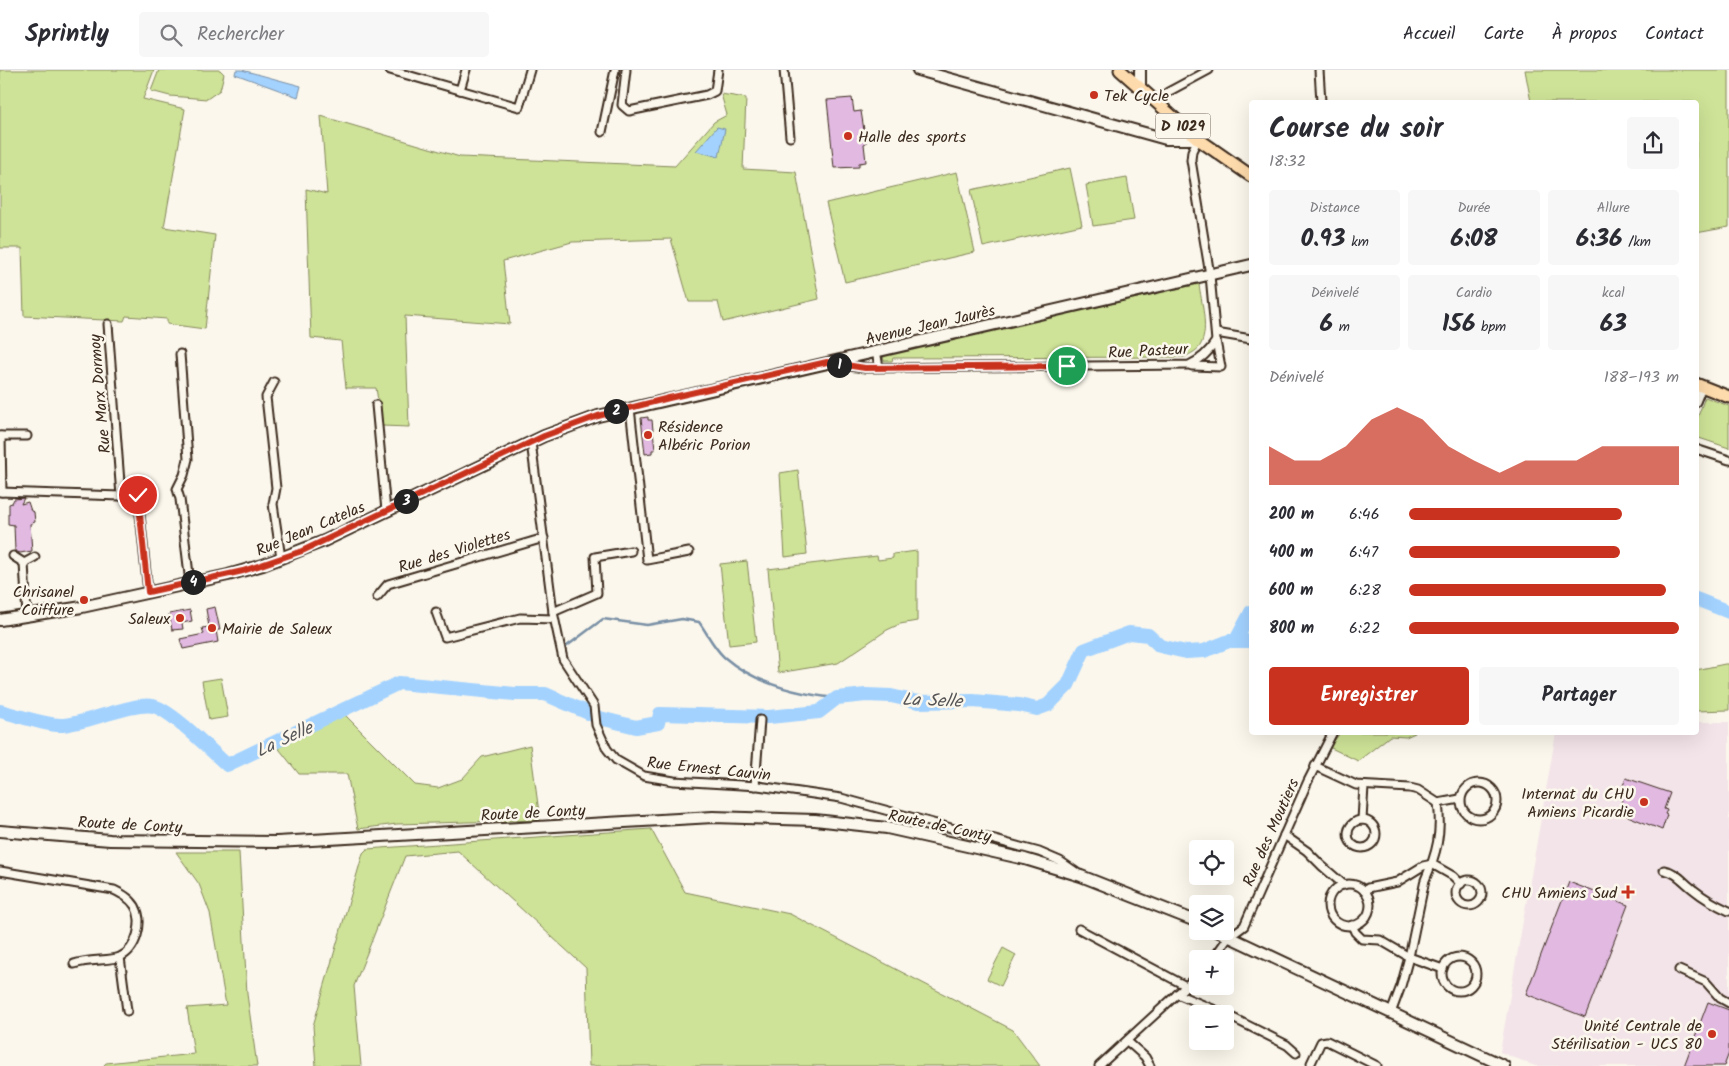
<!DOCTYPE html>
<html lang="fr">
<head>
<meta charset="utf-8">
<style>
	:root { --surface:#fff; --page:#f7f7f7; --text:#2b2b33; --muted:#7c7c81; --line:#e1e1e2; --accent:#c8321e }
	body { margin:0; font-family:Kalam,sans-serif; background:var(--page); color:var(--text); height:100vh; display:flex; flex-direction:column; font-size:19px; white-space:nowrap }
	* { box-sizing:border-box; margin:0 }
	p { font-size:16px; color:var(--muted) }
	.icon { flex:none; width:28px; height:28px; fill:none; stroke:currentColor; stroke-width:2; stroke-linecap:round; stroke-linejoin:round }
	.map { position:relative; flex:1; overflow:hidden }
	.side { position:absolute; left:1249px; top:30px; width:450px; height:635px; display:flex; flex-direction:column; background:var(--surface); border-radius:5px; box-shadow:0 5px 20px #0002 }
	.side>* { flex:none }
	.fabs { position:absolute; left:1189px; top:770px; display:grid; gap:10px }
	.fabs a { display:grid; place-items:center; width:45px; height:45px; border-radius:5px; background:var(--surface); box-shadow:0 5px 20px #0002; font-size:25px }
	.pin { position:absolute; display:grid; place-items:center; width:42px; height:42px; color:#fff; margin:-21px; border:2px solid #fff; border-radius:50%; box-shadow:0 1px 5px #0007 }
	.km { position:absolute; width:25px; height:25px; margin:-12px; border-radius:50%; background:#222; color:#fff; font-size:14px; line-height:25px; text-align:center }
	.round { display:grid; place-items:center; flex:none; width:52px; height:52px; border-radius:5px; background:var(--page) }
	.headline { display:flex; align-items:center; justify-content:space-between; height:85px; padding:0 20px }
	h1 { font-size:28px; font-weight:700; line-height:38px }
	.metrics { display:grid; grid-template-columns:repeat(3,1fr); gap:8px; height:85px; padding:5px 20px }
	.metrics div { display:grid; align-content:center; border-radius:5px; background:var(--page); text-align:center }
	.metrics b { font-size:25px; font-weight:700 }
	.metrics small { font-size:14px; font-weight:400 }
	.metrics p { font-size:14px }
	.chart { height:140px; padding:10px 20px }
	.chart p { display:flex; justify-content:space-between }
	.chart svg { width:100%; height:90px; margin-top:5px; fill:var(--accent); opacity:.7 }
	.cta { display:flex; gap:10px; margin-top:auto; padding:10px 20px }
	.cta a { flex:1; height:58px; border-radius:5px; background:var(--accent); color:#fff; font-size:20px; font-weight:700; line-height:58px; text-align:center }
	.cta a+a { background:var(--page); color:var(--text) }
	ul { padding:0 20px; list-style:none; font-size:16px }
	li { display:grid; grid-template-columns:80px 60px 1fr; align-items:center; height:38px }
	li i { height:12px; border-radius:6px; background:var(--accent) }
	header { display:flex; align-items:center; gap:30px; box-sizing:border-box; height:70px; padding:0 25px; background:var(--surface); border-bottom:1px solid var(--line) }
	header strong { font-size:24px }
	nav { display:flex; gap:28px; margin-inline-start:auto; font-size:18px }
	.search { width:350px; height:45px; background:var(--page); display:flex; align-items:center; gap:12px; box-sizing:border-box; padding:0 18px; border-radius:5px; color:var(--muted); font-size:19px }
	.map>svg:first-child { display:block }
</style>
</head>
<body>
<header>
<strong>Sprintly</strong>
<div class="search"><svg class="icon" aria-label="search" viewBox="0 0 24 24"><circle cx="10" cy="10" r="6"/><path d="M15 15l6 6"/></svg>Rechercher</div>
<nav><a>Accueil</a><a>Carte</a><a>À propos</a><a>Contact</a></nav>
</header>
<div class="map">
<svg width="1729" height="996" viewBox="0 0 1729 996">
	<rect width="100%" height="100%" fill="#fbf7ec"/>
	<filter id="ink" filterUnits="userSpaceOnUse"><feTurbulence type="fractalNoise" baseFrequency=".02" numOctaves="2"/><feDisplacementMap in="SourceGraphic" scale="10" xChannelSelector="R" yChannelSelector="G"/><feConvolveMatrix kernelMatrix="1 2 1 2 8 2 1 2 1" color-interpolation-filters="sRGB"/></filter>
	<g filter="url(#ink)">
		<path fill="#f3e4e9" d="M1696,652H1729V996H1535L1500,982L1556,663L1696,662Z"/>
		<g fill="#cee397" stroke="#84865a">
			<path d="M0,0H154L143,29L185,39L164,157L215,165L205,259L167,254V249L126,246L124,251L24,246L22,178H0Z"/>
			<path d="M159,0H220L224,4L220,20L207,29L170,26L151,21Z"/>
			<path d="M1525,0H1729V157L1696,163V32H1531Z"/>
			<path d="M721,24L746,28L743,99L796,102L819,229L723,252L718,232H689L671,169L572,172L503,191L510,254L405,246L409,357L382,356L376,318H346L341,271L311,268L306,119L327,124L321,46L460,87L675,96L714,52L727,45Z"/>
			<path d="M1070,98L1082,155L983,177L971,120Z"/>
			<path d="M957,102L975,182L845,212L826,133Z"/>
			<path d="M1127,108L1134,150L1093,156L1086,115Z"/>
			<path d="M1199,214C1201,231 1209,258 1201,274C1198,281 1191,283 1185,287L893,288L892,291H884L883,285Z"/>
			<path d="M1705,327L1729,336V378L1696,367V352Z"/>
			<path d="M798,400L807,484L785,487L780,403Z"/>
			<path d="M917,481V551L900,554L887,560L838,593L778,603L768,499L877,486L878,490L893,488V484Z"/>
			<path d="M747,491L756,572L729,575L720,494Z"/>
			<path d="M1725,594H1729V640L1696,641V600Z"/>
			<path d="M221,608L228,647L209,650L202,611Z"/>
			<path d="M344,644L415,715L438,718L462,709L482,687L530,675L540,750L397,754L358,759L347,704H299L276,675Z"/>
			<path d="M1341,662H1415V663L1406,667L1390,666L1358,691L1329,677Z"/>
			<path d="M651,759L685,822L790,844L1013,960L1040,996H589L586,898L458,781L405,786L354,916L361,996H316L313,956L363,783L367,779Z"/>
			<path d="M176,782H239L247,924L257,996H103L106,993L194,984L187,938L226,935L210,843L199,814Z"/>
			<path d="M1003,878L1016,885L1001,916L987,909Z"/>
		</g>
		<g fill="#a3d2ff" stroke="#798fa5">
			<path d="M236,0H242L301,16L298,27L235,4Z"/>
			<path d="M717,57L725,59L719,87L696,81Z"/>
		</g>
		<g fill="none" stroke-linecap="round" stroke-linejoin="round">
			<path stroke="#798fa5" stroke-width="2.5" d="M567,576L603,549L647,555L682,549L699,552C707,563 714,578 724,587C754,613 798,624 837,628"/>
			<g stroke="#a3d2ff" stroke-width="14">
				<path d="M1696,529L1729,542"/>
				<path d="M1236,570L1251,542"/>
				<path d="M0,641C17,645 47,656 63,655C87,653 134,632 153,636C173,641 211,681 227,695L399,613L515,624H545L600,648L636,657L658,653L660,644L769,647L819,642L837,628L866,625L891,626L918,632L973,631L1019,635L1037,639L1048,635L1068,615L1084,580L1129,563L1148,565L1160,576L1186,582L1204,581L1229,571H1251"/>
			</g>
		</g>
		<g fill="#e1b9e1" stroke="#3b2a1e">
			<path d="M852,28L854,42L861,41L866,73L864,74L866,92L859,93V97L834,98L827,30Z"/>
			<path d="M648,347V350H652L655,380H652V383L645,384L641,348Z"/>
			<path d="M24,428L21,434L28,432L31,441L34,442L35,452L30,454L32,481L20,483L15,481L14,455L8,454V444H9V434L12,433L14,429Z"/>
			<path d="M215,537L220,560H216L218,572L183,579L180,569L204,564L202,558L209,557L206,539Z"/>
			<path d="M190,540L192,551L182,553L183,559L172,560L169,544Z"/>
			<path d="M1626,708L1670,723L1664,739L1667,740L1665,744L1667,745L1662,760L1618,742L1624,724L1620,723Z"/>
			<path d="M1569,812L1628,835L1585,947L1526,924Z"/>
			<path d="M1708,932L1729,940V983L1724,996H1684Z"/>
		</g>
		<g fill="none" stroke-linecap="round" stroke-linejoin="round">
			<defs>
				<g id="street">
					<path d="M390,0L519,37L530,0"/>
					<path d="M626,0L622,35L629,41L707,25L715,21L718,0"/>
					<path d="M784,0L790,67"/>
					<path d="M1319,0L1321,32"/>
					<path d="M460,20L466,0"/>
					<path d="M1157,33L1168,22L1209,0"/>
					<path d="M602,62L615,0"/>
					<path d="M108,254L121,426L138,425L148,522"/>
					<path d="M1216,263L1251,269"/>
					<path d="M876,281L879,297"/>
					<path d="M180,284L188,389L184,405L177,419L180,429L190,513"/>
					<path d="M832,294L865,298L1189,295C1201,290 1209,282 1216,271L1210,205L1191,90L1192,81L1198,69"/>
					<path d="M1192,296L1221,297L1216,271"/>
					<path d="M274,312L266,327L276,418L273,434L281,488"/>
					<path d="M1696,332L1702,317"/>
					<path d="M376,335L386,441"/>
					<path d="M630,338L647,490L689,482"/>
					<path d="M0,366H27"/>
					<path d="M1,366L2,422"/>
					<path d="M531,372L553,542L563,589L594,636L596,655L607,679L616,690L644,706L674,711L758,716L841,728L1039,782L1060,791L1076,802"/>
					<path d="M1696,379L1729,390"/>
					<path d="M0,422L121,426"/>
					<path d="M13,486L24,493L35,487"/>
					<path d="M24,493L27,547"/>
					<path d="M377,527L388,514L544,468"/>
					<path d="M436,542L445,567L520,548L554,549"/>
					<path d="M553,542L597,523L595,487L631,481"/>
					<path d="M1315,696L1356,715L1410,718L1418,720L1438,733C1442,762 1437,783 1425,810L1409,887L1401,916L1391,943"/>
					<circle cx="1479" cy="731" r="18"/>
					<path d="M755,716L760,650"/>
					<path d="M1438,733L1460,729"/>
					<path d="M1362,750L1364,716"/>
					<circle cx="1362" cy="764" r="14"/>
					<path d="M1284,765L1307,781L1322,796L1344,815"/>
					<path d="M1664,800C1677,802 1684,813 1694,820C1705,829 1716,835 1729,841"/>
					<path d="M0,801L114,820C122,824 130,828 135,836C144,852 137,879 120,887C110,891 89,889 74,894"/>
					<circle cx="1469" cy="823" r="13"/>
					<circle cx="1349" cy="835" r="21"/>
					<path d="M1364,821L1368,818L1397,812L1423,796L1432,794L1453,806L1461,814"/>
					<path d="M1352,855L1355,862L1362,869L1380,870L1409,887L1443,899"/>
					<path d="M1079,859L1186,916"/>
					<circle cx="1459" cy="904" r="17"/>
					<path d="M120,887L127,941"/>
					<path d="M1213,889L1228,868L1244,856L1308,711L1333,662"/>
					<path d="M1679,900L1706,912L1720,928L1729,933"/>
					<path d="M1177,924L1225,944"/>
					<path d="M1225,944L1287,975L1296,983"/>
					<path d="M1127,971L1145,987L1150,996"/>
					<path d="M1311,993L1321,972L1327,971L1377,996"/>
					<path d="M1099,996L1198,905"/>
				</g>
				<g id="secondary">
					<path d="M918,0L1166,69H1198"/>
					<path d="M1140,17V0"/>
					<path d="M0,550L82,537L228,505L263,495L324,471L544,366L598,346L1251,195"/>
					<path d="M0,761L110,770L277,772L713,747L815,750L887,758L1025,789L1081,806L1198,852"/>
					<path d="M1217,861L1504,996"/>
				</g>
				<g id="primary">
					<path d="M1120,0L1198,69L1251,106"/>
					<path d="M1696,314L1729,327"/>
				</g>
			</defs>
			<use href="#street" stroke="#3b2a1e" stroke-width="11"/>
			<use href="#secondary" stroke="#3b2a1e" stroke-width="14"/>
			<use href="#primary" stroke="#3b2a1e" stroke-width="15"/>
			<use href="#street" stroke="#fbf7ec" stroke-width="7"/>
			<use href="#secondary" stroke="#fbf7ec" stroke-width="10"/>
			<use href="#primary" stroke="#fedbac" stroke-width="11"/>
		</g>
	</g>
	<g fill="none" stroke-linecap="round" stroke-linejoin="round" filter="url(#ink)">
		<defs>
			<path id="route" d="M138,425L148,522L243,501L302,481L544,366L598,346L669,328L827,292L865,298L1067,296"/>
		</defs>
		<use href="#route" stroke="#fff" stroke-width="10"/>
		<use href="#route" stroke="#c8321e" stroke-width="6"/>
	</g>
	<g fill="#c8321e" stroke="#fbf7ec" stroke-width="2">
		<circle cx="1094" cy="25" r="5"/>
		<circle cx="848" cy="66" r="5"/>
		<circle cx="648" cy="365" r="5"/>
		<circle cx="84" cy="530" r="5"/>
		<circle cx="180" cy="548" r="5"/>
		<circle cx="212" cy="558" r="5"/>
		<circle cx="1644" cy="732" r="5"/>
		<path d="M1625.5 814.5h5v5h5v5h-5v5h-5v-5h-5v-5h5z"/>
		<circle cx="1712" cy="964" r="5"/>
	</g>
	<g text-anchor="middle" stroke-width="5" stroke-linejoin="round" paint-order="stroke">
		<rect fill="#fbf7ec" stroke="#75685c" stroke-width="1" x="1155.5" y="43.5" width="55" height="25" rx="4"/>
		<g font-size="15" font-weight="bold" fill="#3b2a1e">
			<text x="1183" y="61">D 1029</text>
		</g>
		<g font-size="16" fill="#3b2a1e" stroke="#fbf7ec" text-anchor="end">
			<text x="1104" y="31" text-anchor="start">Tek Cycle</text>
			<text x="858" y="72" text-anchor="start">Halle des sports</text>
			<text x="658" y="362" text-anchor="start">Résidence<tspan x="658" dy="18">Albéric Porion</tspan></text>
			<text x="74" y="527">Chrisanel<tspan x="74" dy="18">Coiffure</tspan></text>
			<text x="170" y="554">Saleux</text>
			<text x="222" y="564" text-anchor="start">Mairie de Saleux</text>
			<text x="1634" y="729">Internat du CHU<tspan x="1634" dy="18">Amiens Picardie</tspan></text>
			<text x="1617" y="828">CHU Amiens Sud</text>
			<text x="1702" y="961">Unité Centrale de<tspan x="1702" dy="18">Stérilisation - UCS 80</tspan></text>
		</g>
		<g font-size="16" fill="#3b2a1e" stroke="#fbf7ec">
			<text transform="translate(930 254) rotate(-13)" y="6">Avenue Jean Jaurès</text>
			<text transform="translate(1148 280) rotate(-3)" y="6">Rue Pasteur</text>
			<text transform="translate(99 324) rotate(-95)" y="6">Rue Marx Dormoy</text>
			<text transform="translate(310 458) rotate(-23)" y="6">Rue Jean Catelas</text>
			<text transform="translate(454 480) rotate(-17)" y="6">Rue des Violettes</text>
			<text transform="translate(709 698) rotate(6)" y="6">Rue Ernest Cauvin</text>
			<text transform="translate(533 742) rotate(-3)" y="6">Route de Conty</text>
			<text transform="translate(130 754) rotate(3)" y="6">Route de Conty</text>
			<text transform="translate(940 755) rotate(12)" y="6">Route de Conty</text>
			<text transform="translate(1270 762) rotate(-66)" y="6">Rue des Moutiers</text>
		</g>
		<g font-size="18" font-style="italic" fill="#555456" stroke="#fbf7ec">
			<text transform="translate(932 630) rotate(2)" y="6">La Selle</text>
			<text transform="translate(284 669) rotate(-25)" y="6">La Selle</text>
		</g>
	</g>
</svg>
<div class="fabs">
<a><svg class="icon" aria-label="locate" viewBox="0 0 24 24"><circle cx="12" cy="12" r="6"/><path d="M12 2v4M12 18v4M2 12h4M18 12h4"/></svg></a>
<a><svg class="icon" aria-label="layers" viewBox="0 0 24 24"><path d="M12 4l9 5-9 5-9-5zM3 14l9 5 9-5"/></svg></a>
<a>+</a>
<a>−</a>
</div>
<div class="pin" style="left:1067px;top:296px;background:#1e9e55"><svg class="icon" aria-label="arrive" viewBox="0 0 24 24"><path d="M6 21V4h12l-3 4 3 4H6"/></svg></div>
<div class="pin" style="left:138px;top:425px;background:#d93025"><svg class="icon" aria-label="check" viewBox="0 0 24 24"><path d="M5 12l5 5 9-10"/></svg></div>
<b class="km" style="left:839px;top:295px">1</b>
<b class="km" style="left:616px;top:341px">2</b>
<b class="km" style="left:406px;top:431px">3</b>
<b class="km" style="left:193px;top:512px">4</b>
<section class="side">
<div class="headline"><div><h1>Course du soir</h1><p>18:32</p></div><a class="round"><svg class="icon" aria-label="share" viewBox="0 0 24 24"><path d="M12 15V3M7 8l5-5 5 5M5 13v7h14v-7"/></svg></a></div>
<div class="metrics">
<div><p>Distance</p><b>0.93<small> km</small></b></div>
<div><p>Durée</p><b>6:08</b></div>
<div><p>Allure</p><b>6:36<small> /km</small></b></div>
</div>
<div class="metrics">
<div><p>Dénivelé</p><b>6<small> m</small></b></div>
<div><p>Cardio</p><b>156<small> bpm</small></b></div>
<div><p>kcal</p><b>63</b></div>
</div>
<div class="chart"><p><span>Dénivelé</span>188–193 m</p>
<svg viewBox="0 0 160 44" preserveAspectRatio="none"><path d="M0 44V25L10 32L20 32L30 25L40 12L50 6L60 12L70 25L80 32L90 38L100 32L110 32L120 32L130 25L140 25L150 25L160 25V44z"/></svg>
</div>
<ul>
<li><b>200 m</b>6:46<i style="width:79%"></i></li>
<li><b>400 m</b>6:47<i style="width:78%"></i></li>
<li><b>600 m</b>6:28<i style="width:95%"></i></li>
<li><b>800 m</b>6:22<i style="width:100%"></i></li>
</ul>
<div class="cta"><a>Enregistrer</a><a>Partager</a></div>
</section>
</div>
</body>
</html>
